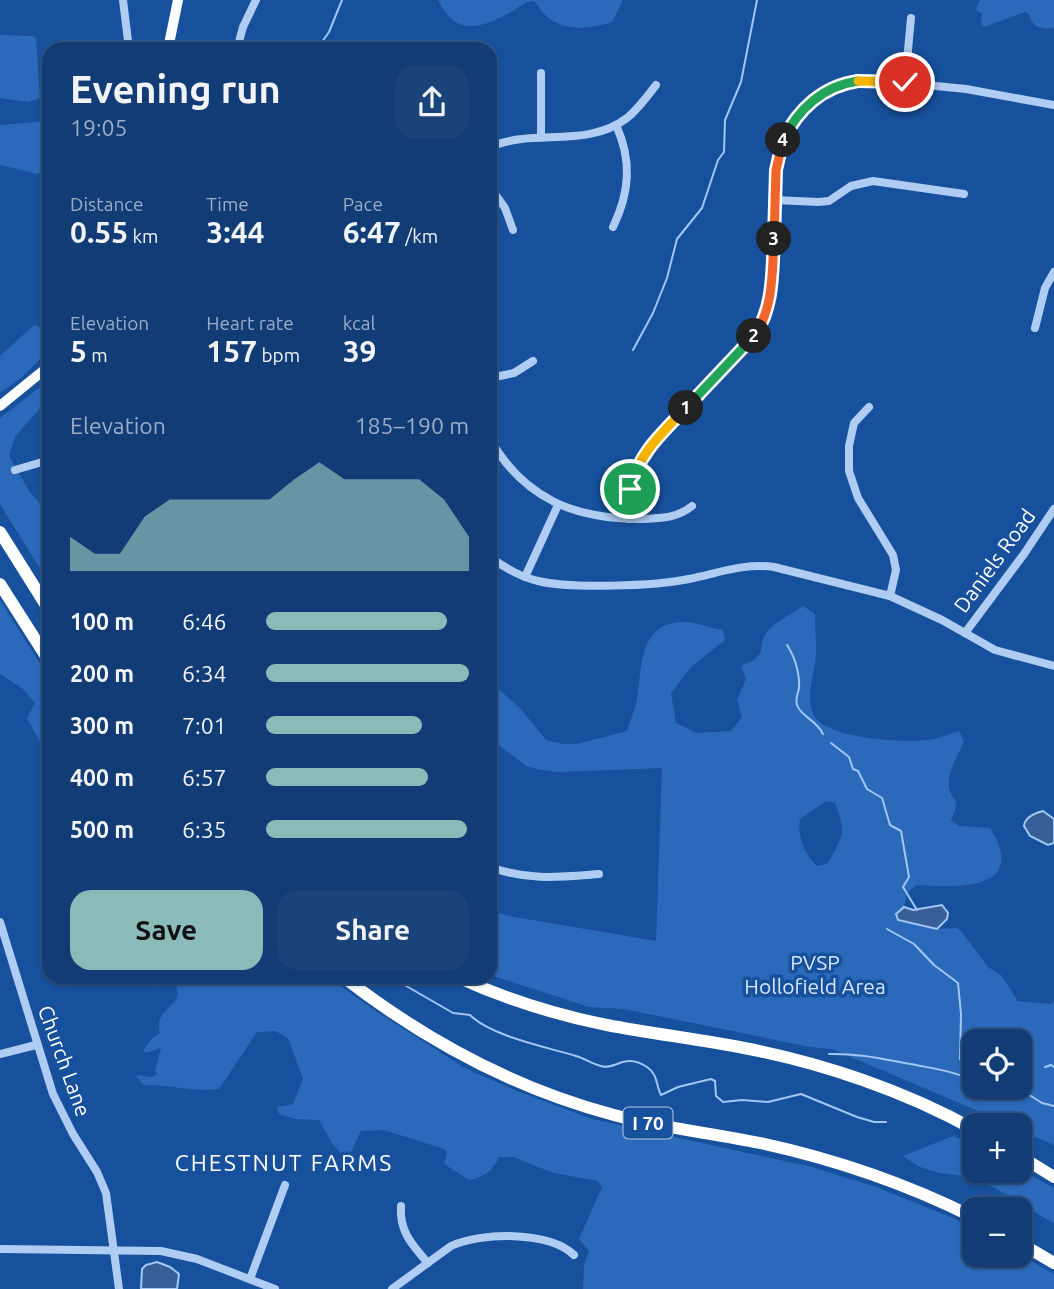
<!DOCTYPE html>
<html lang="en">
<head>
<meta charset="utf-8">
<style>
	:root { --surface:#113c75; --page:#1a437a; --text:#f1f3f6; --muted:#9cadc5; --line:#305687; --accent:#8bbbb9 }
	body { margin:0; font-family:Ubuntu,sans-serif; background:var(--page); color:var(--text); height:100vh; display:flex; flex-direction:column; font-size:26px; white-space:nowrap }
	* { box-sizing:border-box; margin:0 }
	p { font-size:23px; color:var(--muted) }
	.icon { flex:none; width:38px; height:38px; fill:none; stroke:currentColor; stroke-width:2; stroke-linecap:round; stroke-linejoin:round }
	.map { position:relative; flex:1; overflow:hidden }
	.sheet { position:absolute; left:42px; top:42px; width:455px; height:942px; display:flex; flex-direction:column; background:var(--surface); border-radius:21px; box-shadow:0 2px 5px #0004,0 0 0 2px var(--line) }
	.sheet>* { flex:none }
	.tools { position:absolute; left:962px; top:1029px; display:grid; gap:14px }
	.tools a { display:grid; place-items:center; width:70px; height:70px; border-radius:14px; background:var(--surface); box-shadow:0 2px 5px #0004,0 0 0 2px var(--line); font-size:35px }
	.pin { position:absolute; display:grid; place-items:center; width:60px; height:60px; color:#fff; margin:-30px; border:4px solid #fff; border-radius:50%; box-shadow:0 2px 7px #0007 }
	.km { position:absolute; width:35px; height:35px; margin:-18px; border-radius:50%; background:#222; color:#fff; font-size:19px; line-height:35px; text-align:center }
	.round { display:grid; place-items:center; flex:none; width:74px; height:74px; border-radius:21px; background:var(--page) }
	.head { display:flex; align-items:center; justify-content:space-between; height:119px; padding:0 28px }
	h1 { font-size:38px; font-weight:700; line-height:52px }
	.metrics { display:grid; grid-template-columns:repeat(3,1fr); gap:10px; height:119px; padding:7px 28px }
	.metrics div { display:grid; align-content:center }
	.metrics b { font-size:30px; font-weight:700 }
	.metrics small { font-size:19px; font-weight:400 }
	.metrics p { font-size:19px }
	.chart { height:196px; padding:14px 28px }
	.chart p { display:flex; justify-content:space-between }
	.chart svg { width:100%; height:126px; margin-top:7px; fill:var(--accent); opacity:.7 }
	.cta { display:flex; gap:14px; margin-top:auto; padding:14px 28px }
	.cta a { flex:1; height:80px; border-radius:21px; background:var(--accent); color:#111; font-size:28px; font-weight:700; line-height:80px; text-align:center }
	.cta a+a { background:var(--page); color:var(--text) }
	ul { padding:0 28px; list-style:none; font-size:23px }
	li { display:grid; grid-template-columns:112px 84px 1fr; align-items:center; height:52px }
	li i { height:18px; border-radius:9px; background:var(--accent) }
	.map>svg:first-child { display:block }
</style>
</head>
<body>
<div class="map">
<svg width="1054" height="1289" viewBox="0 0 1054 1289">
	<rect width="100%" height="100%" fill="#17509c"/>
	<g fill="#2b6aba" fill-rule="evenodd">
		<path d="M438,0H623L612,22C593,28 568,32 550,19C544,15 539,7 534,1C523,2 518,8 509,13C478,30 455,35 438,0Z"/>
		<path d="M980,0H1054V28C1042,30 1031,27 1029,14L1025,12L984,27L981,24L982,13L975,10Z"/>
		<path d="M0,35L33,36L36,39L40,98L28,102L0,98Z"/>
		<path d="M48,121L49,161L38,174L0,165V125Z"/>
		<path d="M34,325L49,332V350L23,376L0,393V356Z"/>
		<path d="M49,380V398L15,437L9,456L29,491L49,514V583L0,504V418Z"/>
		<path d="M0,600L49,678V758L27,718L35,703L23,689L0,674Z"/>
		<path d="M803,606L815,614C815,627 816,640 816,652C816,670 804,698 814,716C828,739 903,743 928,740C938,739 949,734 959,731L964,741C956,761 939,783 956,801L955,811L951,820L959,826L990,828C1030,891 956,888 917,885L907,893L904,907L898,911L936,929L957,928L961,931L988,967L1001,975L1018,1001L1050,1004L1054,1002V1145L1020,1130V1125H1011L832,1049L810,1047L624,1009L589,1007L490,975V910L509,916L656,941L662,768L558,772L541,770L526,766L490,738V687L495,686L520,708L546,740L562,744H577L627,731C630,721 635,710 637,700C642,670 638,625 680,622C693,621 710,628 723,630L725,640L692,666L671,693L676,723L696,733L731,731L742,717L737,700L746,679L741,666L754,660L761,652C760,627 785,619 803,606ZM826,801L835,803C847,834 843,835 828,863L817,866C805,855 797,836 800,819ZM975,1041H1020V1087H975Z"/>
		<path d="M154,977H328L374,1010L465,1068L517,1091L592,1119L812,1167L876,1187L953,1218L975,1230V1255H1020L1054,1274V1289H583L584,1265L589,1251L579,1239L602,1187L598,1181L553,1173L513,1157H499C494,1170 483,1178 469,1180L444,1164L447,1153L444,1149L384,1130L361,1131L350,1154L343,1156L332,1143L319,1120L294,1119L279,1114L277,1107L293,1104L303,1079L288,1038L275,1031L257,1032L219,1089C194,1092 170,1085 144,1085L135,1075L151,1077L157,1074L155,1071L161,1048L146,1053L143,1051L152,1038L159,1034C160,1030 159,1026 159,1022C164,1003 187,1005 173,980L169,979C162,986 158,989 149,983Z"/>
		<path d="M953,1136L975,1145V1171H1020V1169L1054,1188V1223C1029,1210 1007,1192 981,1182C950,1169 934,1180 903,1156Z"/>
	</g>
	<g fill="#386098" stroke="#a1c7f5" stroke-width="2">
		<path d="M1043,811L1054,819V843L1048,845L1030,836L1024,826C1025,817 1035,813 1043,811Z"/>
		<path d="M942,905L948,913L947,919L937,929L898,920L896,914L904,907L913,910Z"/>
		<path d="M157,1262L170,1267L179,1274L177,1289H141L142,1269L146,1265Z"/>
	</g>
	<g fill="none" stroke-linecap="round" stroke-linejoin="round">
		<g stroke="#a1c7f5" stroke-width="2">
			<path d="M317,49L329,32L342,0"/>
			<path d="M633,350L653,313L667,278L677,239L702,208L718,160L724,152L725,120L741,82L757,0"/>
			<path d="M787,645C795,657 800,674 799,688C798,694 795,699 797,705C801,717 817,720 823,734"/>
			<path d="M831,743L849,757L853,769L858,771L867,789L882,798L890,825L901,831L909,877L903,887L917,910"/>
			<path d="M887,929L914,944L934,965L958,983L961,1014L960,1059L975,1073"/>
			<path d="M389,976L453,1013L470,1015C491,1036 546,1047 576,1056C584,1058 592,1064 601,1066C615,1071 624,1052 647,1067C658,1074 656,1086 661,1095L678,1087L711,1079L715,1081L716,1096L723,1102L742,1100L768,1102L801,1094L857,1117L874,1122H886"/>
			<path d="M829,1054C859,1053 886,1060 916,1065C936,1069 956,1072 975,1081"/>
			<path d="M1045,1067L1051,1065L1054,1067"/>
			<path d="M986,1087L1004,1092L1015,1091L1028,1094L1042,1103L1054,1106"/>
		</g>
		<g stroke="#afccf2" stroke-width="8">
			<path d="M123,0L129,49"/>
			<path d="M237,49L243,27L256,0"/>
			<path d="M905,82L911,18"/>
			<path d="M541,136V73"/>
			<path d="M490,147C534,128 586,149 627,118C638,109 647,97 656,85"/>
			<path d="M490,187L505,208L513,230"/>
			<path d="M775,200L818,202L829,201L851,186L873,181L964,194"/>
			<path d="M613,227C630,192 632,160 616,125"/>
			<path d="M1035,328L1045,288L1054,272"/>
			<path d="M490,378L514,373L533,361"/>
			<path d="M869,407L854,423L849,446V471L858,498L893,555L896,570L890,596"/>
			<path d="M490,439C524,499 575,519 641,519C660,518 676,519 692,506"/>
			<path d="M15,470L49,460"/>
			<path d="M629,519L633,477L649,447L749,343L763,320L771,295L778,156L788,130L804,108L825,92L837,86L848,82L876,80L966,89L1054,105"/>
			<path d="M490,557C505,568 520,577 538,581C571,589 655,586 689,579C719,573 743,563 774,567L890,596L942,620L995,650L1054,666"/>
			<path d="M525,577L558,505"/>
			<path d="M965,633L1024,554L1054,509"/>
			<path d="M490,867C528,881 560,877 599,874"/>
			<path d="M0,922L53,1094L73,1134L97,1172L106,1193L119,1289"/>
			<path d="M0,1054L36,1045"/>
			<path d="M401,1206C399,1231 412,1245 428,1263"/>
			<path d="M0,1249L161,1251L197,1259L275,1289"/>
			<path d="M250,1279L285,1185"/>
			<path d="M392,1289L451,1246C481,1232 549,1231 574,1255"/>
		</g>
		<g stroke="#fafcff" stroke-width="10">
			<path d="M168,49L178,0"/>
			<path d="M0,406L49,366"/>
		</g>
		<g stroke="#fff" stroke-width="12">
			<path d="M0,532L49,610"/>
			<path d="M0,584L49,661"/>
			<path d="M342,976C423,1039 516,1089 614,1115C662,1128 712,1133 760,1143C834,1159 907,1184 975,1218"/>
			<path d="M455,976C503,998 556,1015 607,1025C653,1034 699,1039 744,1048C823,1063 905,1091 975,1130"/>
			<path d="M1020,1156L1054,1177"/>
			<path d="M1020,1243L1054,1263"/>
		</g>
	</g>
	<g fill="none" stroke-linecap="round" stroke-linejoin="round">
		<defs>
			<path id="split-1" d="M630,489C638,454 662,433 686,408"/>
			<path id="split-2" d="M686,408L754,336"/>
			<path id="split-3" d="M754,336C774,308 772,272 774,239"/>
			<path id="split-4" d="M774,239L776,170L783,140"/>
			<path id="split-5" d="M783,140C798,109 823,86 858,81"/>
			<path id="split-6" d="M858,81L905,82"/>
		</defs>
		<use href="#split-1" stroke="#fff" stroke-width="14"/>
		<use href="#split-2" stroke="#fff" stroke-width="14"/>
		<use href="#split-3" stroke="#fff" stroke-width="14"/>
		<use href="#split-4" stroke="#fff" stroke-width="14"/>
		<use href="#split-5" stroke="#fff" stroke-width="14"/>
		<use href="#split-6" stroke="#fff" stroke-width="14"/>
		<use href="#split-1" stroke="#f5b400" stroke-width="9"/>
		<use href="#split-2" stroke="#22a559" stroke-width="9"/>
		<use href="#split-3" stroke="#f0652b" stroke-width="9"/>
		<use href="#split-4" stroke="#f0652b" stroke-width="9"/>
		<use href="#split-5" stroke="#22a559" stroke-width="9"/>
		<use href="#split-6" stroke="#f5b400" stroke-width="9"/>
	</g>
	<g text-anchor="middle" stroke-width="7" stroke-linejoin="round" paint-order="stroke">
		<rect fill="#17509c" stroke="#b9cae1" stroke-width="2" x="623.5" y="1107.5" width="49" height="31" rx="5"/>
		<g font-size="19" font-weight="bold" fill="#fff">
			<text x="648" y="1130">I 70</text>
		</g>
		<g font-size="21" fill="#fff" stroke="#17509c">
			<text transform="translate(995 561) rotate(-54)" y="7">Daniels Road</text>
			<text transform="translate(64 1061) rotate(70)" y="7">Church Lane</text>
		</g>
		<g font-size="21" fill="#d7e7fc" stroke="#17509c">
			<text x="815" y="970">PVSP<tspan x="815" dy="24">Hollofield Area</tspan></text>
		</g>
		<g font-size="23" letter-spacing="2" fill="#fff" stroke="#17509c">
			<text x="284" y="1171">CHESTNUT FARMS</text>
		</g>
	</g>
</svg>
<div class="tools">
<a><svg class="icon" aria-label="locate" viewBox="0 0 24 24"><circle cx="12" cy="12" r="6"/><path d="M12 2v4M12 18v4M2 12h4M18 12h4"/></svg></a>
<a>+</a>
<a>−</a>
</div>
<div class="pin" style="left:630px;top:489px;background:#1e9e55"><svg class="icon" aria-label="arrive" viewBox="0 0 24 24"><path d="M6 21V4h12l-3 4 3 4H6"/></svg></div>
<div class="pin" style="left:905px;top:82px;background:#d93025"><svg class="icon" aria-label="check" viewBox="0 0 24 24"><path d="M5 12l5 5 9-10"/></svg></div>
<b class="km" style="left:686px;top:408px">1</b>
<b class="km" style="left:754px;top:336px">2</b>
<b class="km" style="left:774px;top:239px">3</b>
<b class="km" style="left:783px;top:140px">4</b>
<section class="sheet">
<div class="head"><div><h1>Evening run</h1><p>19:05</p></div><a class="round"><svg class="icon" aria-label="share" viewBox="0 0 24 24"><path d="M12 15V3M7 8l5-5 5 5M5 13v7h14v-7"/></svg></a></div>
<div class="metrics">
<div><p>Distance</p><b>0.55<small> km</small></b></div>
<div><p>Time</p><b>3:44</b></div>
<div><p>Pace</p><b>6:47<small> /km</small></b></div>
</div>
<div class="metrics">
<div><p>Elevation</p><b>5<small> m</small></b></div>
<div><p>Heart rate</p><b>157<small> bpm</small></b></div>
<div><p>kcal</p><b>39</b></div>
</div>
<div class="chart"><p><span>Elevation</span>185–190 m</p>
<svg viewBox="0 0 160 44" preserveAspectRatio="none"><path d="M0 44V32L10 38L20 38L30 25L40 19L50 19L60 19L70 19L80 19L90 12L100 6L110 12L120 12L130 12L140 12L150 19L160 32V44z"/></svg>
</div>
<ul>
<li><b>100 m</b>6:46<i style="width:89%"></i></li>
<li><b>200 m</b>6:34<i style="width:100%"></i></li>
<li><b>300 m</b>7:01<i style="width:77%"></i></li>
<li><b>400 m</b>6:57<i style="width:80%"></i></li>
<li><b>500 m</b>6:35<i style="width:99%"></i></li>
</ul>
<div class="cta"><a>Save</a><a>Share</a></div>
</section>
</div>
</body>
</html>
